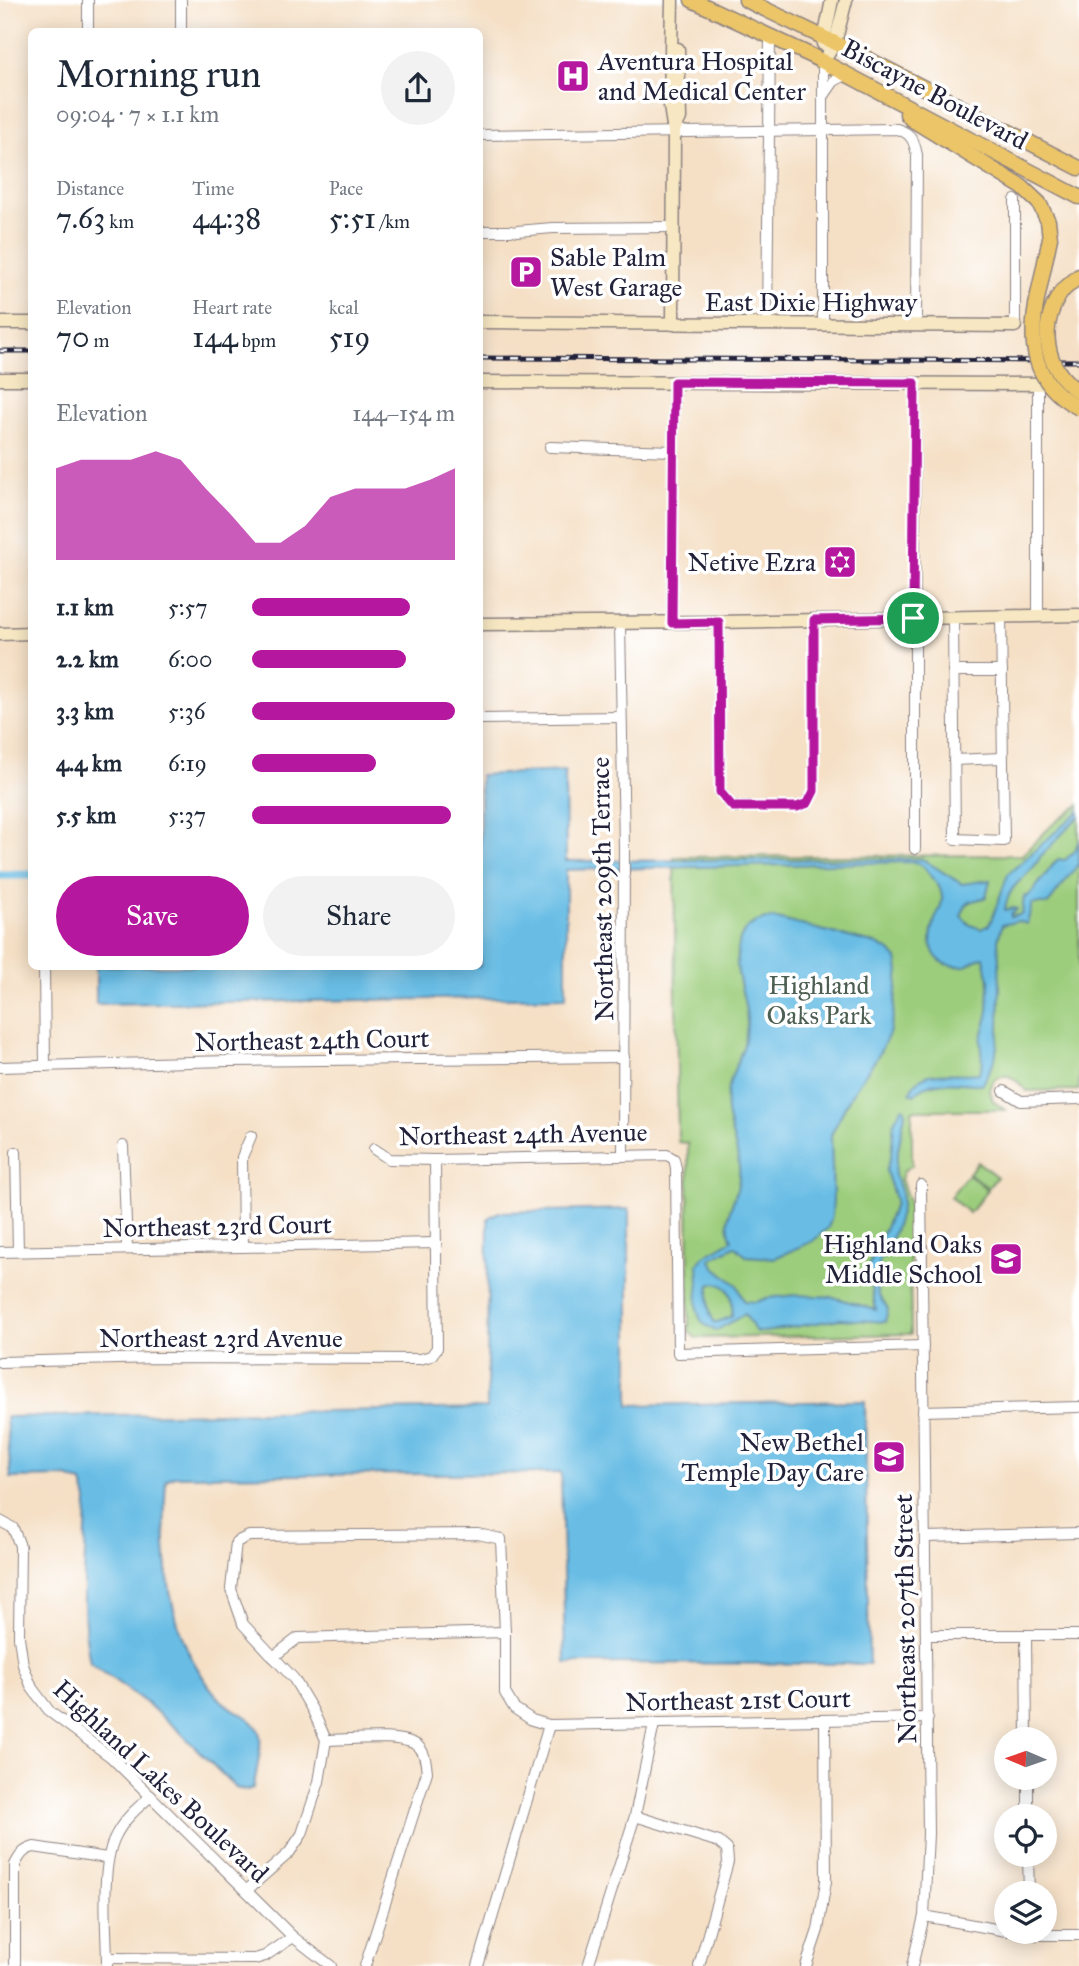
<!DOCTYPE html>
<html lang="en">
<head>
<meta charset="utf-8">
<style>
	:root { --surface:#fff; --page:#f2f2f3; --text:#1f2937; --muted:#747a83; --accent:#b5179e }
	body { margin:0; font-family:"IM FELL Great Primer",serif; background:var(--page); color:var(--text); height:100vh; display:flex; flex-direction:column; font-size:26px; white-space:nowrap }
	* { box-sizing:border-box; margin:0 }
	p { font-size:23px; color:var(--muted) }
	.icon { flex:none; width:38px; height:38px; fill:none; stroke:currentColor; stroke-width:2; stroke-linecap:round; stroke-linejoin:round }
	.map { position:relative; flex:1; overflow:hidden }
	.sheet { position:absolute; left:28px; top:28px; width:455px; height:942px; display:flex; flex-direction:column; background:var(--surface); border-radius:10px; box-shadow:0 4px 18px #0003 }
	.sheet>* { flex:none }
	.needle { width:46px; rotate:272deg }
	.fabs { position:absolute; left:994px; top:1727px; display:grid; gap:14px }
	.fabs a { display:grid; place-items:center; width:63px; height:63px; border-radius:50%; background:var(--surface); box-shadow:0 4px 18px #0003; font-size:35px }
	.pin { position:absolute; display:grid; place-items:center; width:60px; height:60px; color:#fff; margin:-30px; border:4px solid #fff; border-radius:50%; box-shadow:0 2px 7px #0007 }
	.round { display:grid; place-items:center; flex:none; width:74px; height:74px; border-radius:37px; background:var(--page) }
	.summary { display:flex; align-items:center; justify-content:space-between; height:119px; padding:0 28px }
	h1 { font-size:38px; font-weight:600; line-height:52px }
	.figures { display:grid; grid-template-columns:repeat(3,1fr); gap:10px; height:119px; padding:7px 28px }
	.figures div { display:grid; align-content:center }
	.figures b { font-size:30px; font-weight:600 }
	.figures small { font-size:19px; font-weight:400 }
	.figures p { font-size:19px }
	.chart { height:196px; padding:14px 28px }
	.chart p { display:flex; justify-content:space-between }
	.chart svg { width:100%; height:126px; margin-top:7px; fill:var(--accent); opacity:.7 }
	.button { display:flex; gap:14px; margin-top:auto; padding:14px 28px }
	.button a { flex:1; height:80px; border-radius:42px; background:var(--accent); color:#fff; font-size:28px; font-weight:600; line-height:80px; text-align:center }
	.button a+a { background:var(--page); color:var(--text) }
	ul { padding:0 28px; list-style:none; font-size:23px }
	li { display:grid; grid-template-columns:112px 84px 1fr; align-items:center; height:52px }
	li i { height:18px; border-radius:9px; background:var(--accent) }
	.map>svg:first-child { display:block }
</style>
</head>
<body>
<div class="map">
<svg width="1079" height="1966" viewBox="0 0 1079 1966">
	<rect width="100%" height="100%" fill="#fff"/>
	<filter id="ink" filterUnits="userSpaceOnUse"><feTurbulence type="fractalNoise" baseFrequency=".0143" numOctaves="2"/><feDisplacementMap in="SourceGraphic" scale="14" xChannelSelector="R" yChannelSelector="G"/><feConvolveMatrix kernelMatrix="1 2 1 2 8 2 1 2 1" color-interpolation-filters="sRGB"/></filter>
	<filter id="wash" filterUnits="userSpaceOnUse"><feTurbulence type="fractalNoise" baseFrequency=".00686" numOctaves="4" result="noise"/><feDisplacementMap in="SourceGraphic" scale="28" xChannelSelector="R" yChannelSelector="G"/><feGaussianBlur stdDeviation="1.57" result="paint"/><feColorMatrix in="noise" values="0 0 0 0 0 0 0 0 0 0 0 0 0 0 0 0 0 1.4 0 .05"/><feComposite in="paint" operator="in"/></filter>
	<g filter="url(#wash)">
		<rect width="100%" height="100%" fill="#f5e0c6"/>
		<g fill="#9ccd7c" stroke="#5f785c" stroke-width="2">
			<path d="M1079,805V1090L1027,1091C1017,1082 1010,1069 994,1080L990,1090L993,1101L1005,1110H912V1165L904,1171L901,1179L909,1202L911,1334L696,1338L689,1332L688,1143L678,1142L674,857L1022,855L1052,825Z"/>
			<path d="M978,1162L997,1177L988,1188L969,1173Z"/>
			<path d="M968,1174L988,1190L969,1213L950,1197Z"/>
		</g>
		<g fill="#69bde5" stroke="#467090" stroke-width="2" fill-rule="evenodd">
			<path d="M565,771L566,861L922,859L962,884L990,880L986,897C970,903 968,898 961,916L970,925L981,929L989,925L993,916L1008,874L1079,811V816L1040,857C1033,876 1008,880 1005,910L1013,908L1017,909L1011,914V917L1022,914L1024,896L1027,897C1040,885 1046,872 1058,859L1065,860L1075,851L1079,840V863L1048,904H1032L1027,924L1018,921L1002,925L998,940L1000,984L999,1033L995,1059L983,1084C959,1085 932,1075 914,1095L910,1093C919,1064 957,1077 979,1073L983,1062L981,1040L988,1016L989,980L984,957C976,958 972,965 964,966C935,968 926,949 934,923C936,914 943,907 942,897C941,887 938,885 932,878C925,869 925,864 912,862L566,870V997L96,1004V966H480V775Z"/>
			<path d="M773,918L877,944L890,951L897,959L899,971L893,1016L889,1034L878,1056L851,1095L831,1135L833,1199L832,1216L828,1228L813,1241L775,1258L746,1256L735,1246L710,1259L716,1268L737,1285L744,1301L756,1302L767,1298L796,1295L833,1297L876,1310L868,1267L895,1204V1199L886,1171L891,1156L894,1121L903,1107L906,1111C904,1116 894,1169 895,1175C897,1184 902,1191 902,1201C901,1213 888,1255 879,1260L880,1280L877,1289L879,1296L888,1309L885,1322L840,1319L765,1332H756L745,1314L717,1330C692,1325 697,1301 699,1282C699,1276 698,1270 698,1264L704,1256L732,1240C721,1212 737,1204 739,1178C742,1150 723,1123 727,1094C730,1070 747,1052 747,1023C747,993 730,972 740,940C745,924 759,920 773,918ZM715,1283C733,1286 733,1302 732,1316L715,1323C707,1312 708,1298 710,1285Z"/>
			<path d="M629,1209V1405L865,1401L869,1664L565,1663L561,1473L175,1476L166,1480C162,1537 164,1600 189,1653C197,1668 210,1690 222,1701C234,1712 258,1718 260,1736C262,1753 256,1773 253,1789L247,1791L236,1788L178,1730L141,1699L90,1663C79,1610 86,1554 87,1500L82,1483L67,1477L11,1478L6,1417L487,1408L488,1218L499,1212Z"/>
		</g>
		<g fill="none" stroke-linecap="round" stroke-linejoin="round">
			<path stroke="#69bde5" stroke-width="9" d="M0,875H32"/>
		</g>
	</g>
	<g filter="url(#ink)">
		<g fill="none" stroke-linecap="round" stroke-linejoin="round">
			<defs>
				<g id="street">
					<path d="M181,0V32"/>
					<path d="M88,32V0"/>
					<path d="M823,62V325"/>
					<path d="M823,97L834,81L846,75"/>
					<path d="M480,135L897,129C911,133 914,140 917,155L916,325"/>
					<path d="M1015,200V326"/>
					<path d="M480,231H511"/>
					<path d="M517,231L553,228L673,227"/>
					<path d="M767,325L770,36"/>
					<path d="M550,447L673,451"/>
					<path d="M1038,615V384"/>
					<path d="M953,617L955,839L1004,841L1001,615"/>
					<path d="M719,622L720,792L733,807H797L808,803L814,791V620"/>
					<path d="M620,623L624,848L623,1154"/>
					<path d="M672,623L674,382"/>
					<path d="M953,671H1002"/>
					<path d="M480,719L620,717"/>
					<path d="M954,760L1002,758"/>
					<path d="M915,849V383"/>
					<path d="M44,966L45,1066"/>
					<path d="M0,1067L228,1061L624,1057"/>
					<path d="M1004,1091L1021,1101L1079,1099"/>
					<path d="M123,1146L127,1248"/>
					<path d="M374,1149L389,1159L435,1160L667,1155L674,1159L676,1168L678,1353L923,1346"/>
					<path d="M16,1152L18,1251"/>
					<path d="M243,1247L242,1157L251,1136"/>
					<path d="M0,1252L436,1243"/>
					<path d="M0,1362L157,1358L420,1359L431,1356L437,1348L435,1160"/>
					<path d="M923,1411L1079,1407"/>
					<path d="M0,1521L13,1528L20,1546L19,1637L23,1665L32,1688L50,1712L111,1757L293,1937L331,1966"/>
					<path d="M926,1537L1079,1533"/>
					<path d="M926,1635H1079"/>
					<path d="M1026,1637L1027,1740"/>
					<path d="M273,1657L298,1638L505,1632"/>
					<path d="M326,1740C349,1740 401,1733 418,1746C425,1752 426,1763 427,1772L365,1966"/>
					<path d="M1028,1778V1816"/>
					<path d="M635,1816L719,1842L727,1849L728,1862L699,1966"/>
					<path d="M1028,1855L1029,1894"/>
					<path d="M247,1890L289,1853L302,1834L319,1782L326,1740L313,1711L294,1679L243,1624L231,1589L236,1542L249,1536L478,1534L501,1539L505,1632V1693L514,1708L532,1720L549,1725L928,1718"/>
					<path d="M924,1916L1006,1931"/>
					<path d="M1014,1932L1029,1935H1079"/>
					<path d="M107,1958L255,1959L265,1956L293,1937"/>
					<path d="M15,1966V1865C20,1855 23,1850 34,1847L107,1858"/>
					<path d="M107,1966C107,1930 100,1868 115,1837C123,1820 137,1808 151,1796"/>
					<path d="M478,1966L549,1725"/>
					<path d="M588,1966L635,1816L654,1724"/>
					<path d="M806,1966L818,1930L826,1881L825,1721"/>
					<path d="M912,1966L924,1916L928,1834L921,1185"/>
				</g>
				<g id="secondary">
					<path d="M672,0L670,106L674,132L673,324"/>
					<path d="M823,44L832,0"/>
					<path d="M823,62L835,43L846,0"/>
					<path d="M675,128L680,118L678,49"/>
					<path d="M480,322L1015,326"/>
					<path d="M0,323H32"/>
					<path d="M0,379H32"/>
					<path d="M480,382L1058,384"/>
					<path d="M480,624L719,622L1079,615"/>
					<path d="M0,634L32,633"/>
				</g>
				<g id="primary">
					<path d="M692,0L810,55L1079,197"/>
					<path d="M746,0L860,55L1079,168"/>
					<path d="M907,114L911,119L1022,187L1039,203L1048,221L1050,238L1038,295"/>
					<path d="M1062,291L1079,276"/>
				</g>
			</defs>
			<use href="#street" stroke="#8c8180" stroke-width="12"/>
			<use href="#secondary" stroke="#8c8180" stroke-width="15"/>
			<use href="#primary" stroke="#8c8180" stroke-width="17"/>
			<use href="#street" stroke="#fff" stroke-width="10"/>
			<use href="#secondary" stroke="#f7e8c3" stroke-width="12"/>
			<use href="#primary" stroke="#ecc569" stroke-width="14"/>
			<defs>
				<g id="rail">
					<path d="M0,351H32"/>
					<path d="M480,358L1079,361"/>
				</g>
			</defs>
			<use href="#rail" stroke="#22223b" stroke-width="5"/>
			<use href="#rail" stroke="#fff" stroke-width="2.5" stroke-dasharray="8" stroke-linecap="butt"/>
			<defs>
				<g id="primary-bridge">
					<path d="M1062,291C1038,326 1044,368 1079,392"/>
					<path d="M1038,295C1028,342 1031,383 1079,408"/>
				</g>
			</defs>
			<use href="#primary-bridge" stroke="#8c8180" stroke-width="17" stroke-linecap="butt"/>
			<use href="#primary-bridge" stroke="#ecc569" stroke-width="14"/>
		</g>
	</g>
	<g fill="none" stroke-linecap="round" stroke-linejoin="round" filter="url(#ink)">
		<defs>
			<path id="route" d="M674,382L915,383L913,618L814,620V791L808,803L797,807H733L720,792L719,622L672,623Z"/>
		</defs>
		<use href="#route" stroke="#fff" stroke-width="14"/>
		<use href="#route" stroke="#b5179e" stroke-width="9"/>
	</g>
	<defs>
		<symbol id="hospital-square" viewBox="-11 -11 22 22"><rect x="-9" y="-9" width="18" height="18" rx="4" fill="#b5179e" stroke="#fff"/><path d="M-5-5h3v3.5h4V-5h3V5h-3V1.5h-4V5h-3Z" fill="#fff"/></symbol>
		<symbol id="parking-square" viewBox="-11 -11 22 22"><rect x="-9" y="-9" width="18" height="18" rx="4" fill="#b5179e" stroke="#fff"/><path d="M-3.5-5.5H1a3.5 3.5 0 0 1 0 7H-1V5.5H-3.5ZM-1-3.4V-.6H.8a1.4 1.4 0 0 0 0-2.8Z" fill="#fff"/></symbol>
		<symbol id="synagogue-square" viewBox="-11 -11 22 22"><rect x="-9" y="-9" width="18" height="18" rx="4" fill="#b5179e" stroke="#fff"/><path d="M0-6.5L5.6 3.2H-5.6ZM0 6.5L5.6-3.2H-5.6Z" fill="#fff"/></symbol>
		<symbol id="school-square" viewBox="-11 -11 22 22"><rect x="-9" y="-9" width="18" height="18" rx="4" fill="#b5179e" stroke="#fff"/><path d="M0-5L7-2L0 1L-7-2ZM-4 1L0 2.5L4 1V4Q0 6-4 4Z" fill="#fff"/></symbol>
	</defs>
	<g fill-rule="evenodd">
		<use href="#hospital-square" x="554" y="57" width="38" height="38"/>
		<use href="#parking-square" x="507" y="253" width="38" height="38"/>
		<use href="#synagogue-square" x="821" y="543" width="38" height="38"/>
		<use href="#school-square" x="987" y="1240" width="38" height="38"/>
		<use href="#school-square" x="870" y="1438" width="38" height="38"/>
	</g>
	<g text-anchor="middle" stroke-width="7" stroke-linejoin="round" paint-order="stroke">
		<g font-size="26" fill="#22223b" stroke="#fff" text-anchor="end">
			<text x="598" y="70" text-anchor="start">Aventura Hospital<tspan x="598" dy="30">and Medical Center</tspan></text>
			<text x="550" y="266" text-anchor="start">Sable Palm<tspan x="550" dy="30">West Garage</tspan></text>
			<text x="816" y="571">Netive Ezra</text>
			<text x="982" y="1253">Highland Oaks<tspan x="982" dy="30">Middle School</tspan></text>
			<text x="864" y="1451">New Bethel<tspan x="864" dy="30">Temple Day Care</tspan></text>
		</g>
		<g font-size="26" fill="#22223b" stroke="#fff">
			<text transform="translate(935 94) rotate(28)" y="9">Biscayne Boulevard</text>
			<text x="811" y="311">East Dixie Highway</text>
			<text transform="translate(602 889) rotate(-91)" y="9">Northeast 209th Terrace</text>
			<text transform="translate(312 1040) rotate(-1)" y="9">Northeast 24th Court</text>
			<text transform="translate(523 1134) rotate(-1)" y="9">Northeast 24th Avenue</text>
			<text transform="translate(217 1226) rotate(-1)" y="9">Northeast 23rd Court</text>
			<text x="221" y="1347">Northeast 23rd Avenue</text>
			<text transform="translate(905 1619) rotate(-91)" y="9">Northeast 207th Street</text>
			<text transform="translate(738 1700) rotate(-1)" y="9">Northeast 21st Court</text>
			<text transform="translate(161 1781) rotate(43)" y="9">Highland Lakes Boulevard</text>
		</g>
		<g font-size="26" fill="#4d5e52" stroke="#fff">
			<text x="819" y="994">Highland<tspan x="819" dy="30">Oaks Park</tspan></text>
		</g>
	</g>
</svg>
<div class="fabs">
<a><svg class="needle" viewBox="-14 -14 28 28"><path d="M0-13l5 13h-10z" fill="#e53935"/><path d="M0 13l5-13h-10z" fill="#747a83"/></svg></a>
<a><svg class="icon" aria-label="locate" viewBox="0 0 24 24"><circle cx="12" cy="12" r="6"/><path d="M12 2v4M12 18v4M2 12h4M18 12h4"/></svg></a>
<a><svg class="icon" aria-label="layers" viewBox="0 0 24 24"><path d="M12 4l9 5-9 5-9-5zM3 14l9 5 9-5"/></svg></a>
</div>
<div class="pin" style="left:913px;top:618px;background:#1e9e55"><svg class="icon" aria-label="arrive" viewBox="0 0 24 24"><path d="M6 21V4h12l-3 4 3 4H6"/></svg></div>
<section class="sheet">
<div class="summary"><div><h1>Morning run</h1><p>09:04 · 7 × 1.1 km</p></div><a class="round"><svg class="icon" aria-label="share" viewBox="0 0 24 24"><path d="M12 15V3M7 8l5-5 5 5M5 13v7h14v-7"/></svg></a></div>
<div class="figures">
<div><p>Distance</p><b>7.63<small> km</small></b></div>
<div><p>Time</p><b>44:38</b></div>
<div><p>Pace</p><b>5:51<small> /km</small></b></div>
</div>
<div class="figures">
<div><p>Elevation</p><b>70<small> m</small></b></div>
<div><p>Heart rate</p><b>144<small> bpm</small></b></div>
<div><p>kcal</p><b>519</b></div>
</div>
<div class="chart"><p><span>Elevation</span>144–154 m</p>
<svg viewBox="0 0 160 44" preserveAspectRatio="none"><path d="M0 44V12L10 9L20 9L30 9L40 6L50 9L60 19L70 28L80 38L90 38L100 32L110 22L120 19L130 19L140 19L150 16L160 12V44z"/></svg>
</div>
<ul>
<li><b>1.1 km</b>5:57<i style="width:78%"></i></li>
<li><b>2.2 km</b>6:00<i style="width:76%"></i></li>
<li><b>3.3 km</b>5:36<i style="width:100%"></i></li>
<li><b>4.4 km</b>6:19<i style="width:61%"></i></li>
<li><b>5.5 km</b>5:37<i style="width:98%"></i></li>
</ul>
<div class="button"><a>Save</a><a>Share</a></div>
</section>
</div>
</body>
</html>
